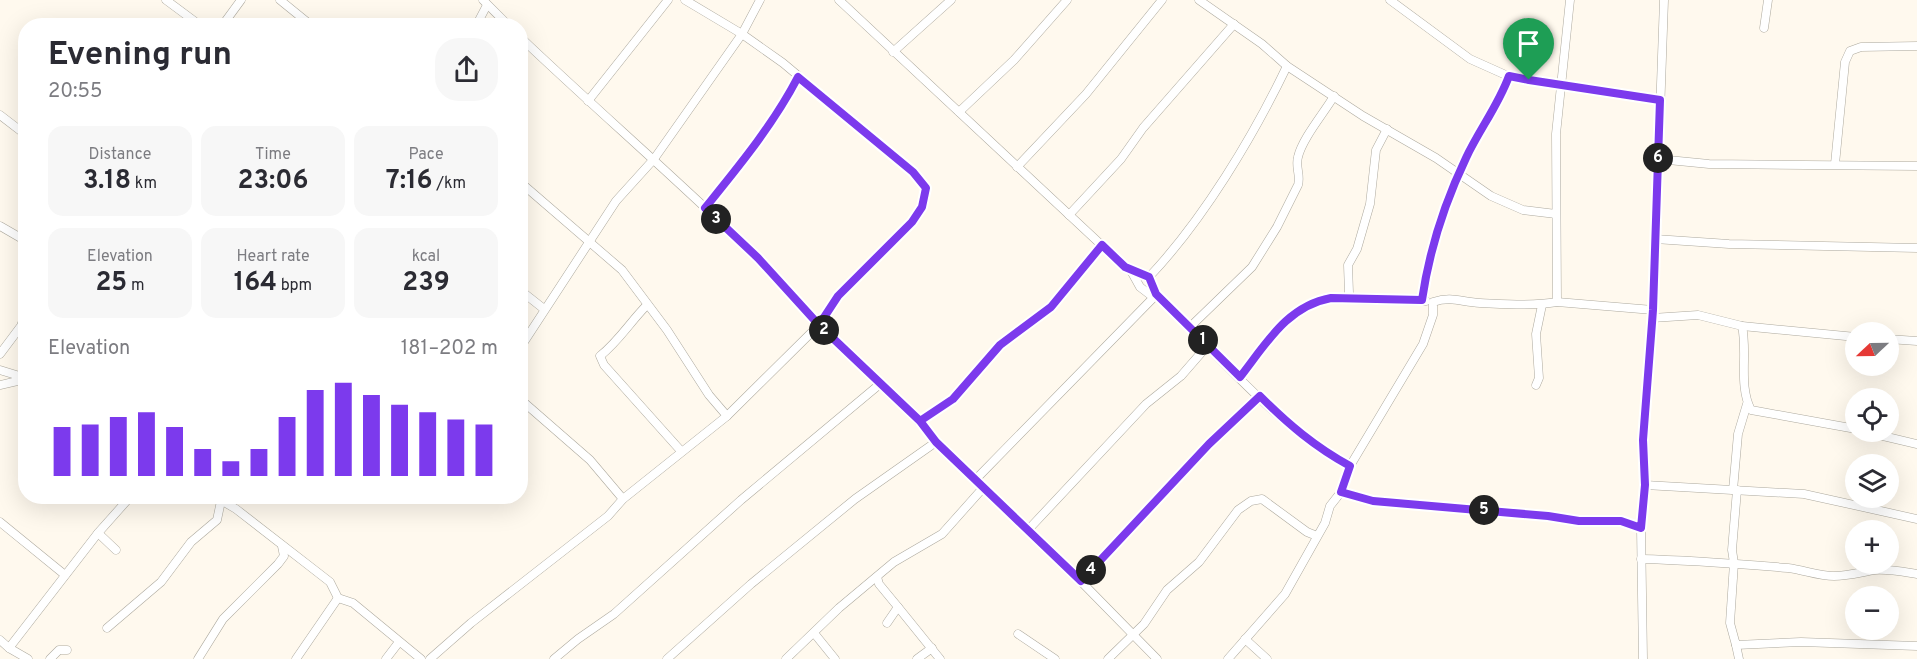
<!DOCTYPE html>
<html lang="en">
<head>
<meta charset="utf-8">
<style>
	:root { --surface:#fff; --page:#f7f7f7; --text:#2b2b33; --muted:#7c7c81; --accent:#7c3aed }
	body { margin:0; font-family:Overpass,sans-serif; background:var(--page); color:var(--text); height:100vh; display:flex; flex-direction:column; font-size:22px; white-space:nowrap }
	* { box-sizing:border-box; margin:0 }
	p { font-size:20px; color:var(--muted) }
	.icon { flex:none; width:33px; height:33px; fill:none; stroke:currentColor; stroke-width:2; stroke-linecap:round; stroke-linejoin:round }
	.map { position:relative; flex:1; overflow:hidden }
	.details { position:absolute; left:18px; top:18px; width:510px; height:486px; display:flex; flex-direction:column; background:var(--surface); border-radius:24px; box-shadow:0 6px 24px #0002 }
	.details>* { flex:none }
	.needle { width:39px; rotate:248deg }
	.controls { position:absolute; left:1845px; top:322px; display:grid; gap:12px }
	.controls a { display:grid; place-items:center; width:54px; height:54px; border-radius:50%; background:var(--surface); box-shadow:0 6px 24px #0002; font-size:30px }
	.pin { position:absolute; display:grid; place-items:center; width:51px; height:51px; color:#fff; margin:-62px -26px; border-radius:50% 50% 50% 0; rotate:-45deg; box-shadow:0 0 6px #0007 }
	.pin .icon { rotate:45deg }
	.km { position:absolute; width:30px; height:30px; margin:-15px; border-radius:50%; background:#222; color:#fff; font-size:16px; line-height:30px; text-align:center }
	.round { display:grid; place-items:center; flex:none; width:63px; height:63px; border-radius:24px; background:var(--page) }
	.head { display:flex; align-items:center; justify-content:space-between; height:102px; padding:0 30px }
	h1 { font-size:33px; font-weight:700; line-height:45px }
	.metrics { display:grid; grid-template-columns:repeat(3,1fr); gap:9px; height:102px; padding:6px 30px }
	.metrics div { display:grid; align-content:center; border-radius:15px; background:var(--page); text-align:center }
	.metrics b { font-size:26px; font-weight:700 }
	.metrics small { font-size:16px; font-weight:400 }
	.metrics p { font-size:16px }
	.chart { height:168px; padding:12px 30px }
	.chart p { display:flex; justify-content:space-between }
	.chart svg { width:100%; height:108px; margin-top:6px; stroke:var(--accent); stroke-width:6 }
	.map>svg:first-child { display:block }
</style>
</head>
<body>
<div class="map">
<svg width="1917" height="659" viewBox="0 0 1917 659">
	<rect width="100%" height="100%" fill="#fff9ee"/>
	<g fill="none" stroke-linecap="round" stroke-linejoin="round">
		<defs>
			<g id="street">
				<path d="M166,0L201,26"/>
				<path d="M280,0L312,26"/>
				<path d="M483,0L509,26"/>
				<path d="M839,0L1125,267L1149,277L1156,295C1217,352 1276,427 1350,466"/>
				<path d="M1199,0L1262,44L1287,66L1363,116L1436,158L1491,196L1523,210L1556,214"/>
				<path d="M1390,0L1470,59L1508,76L1661,100"/>
				<path d="M222,26L241,0"/>
				<path d="M476,26L487,5"/>
				<path d="M1764,28L1768,0"/>
				<path d="M520,37C598,111 679,181 756,256C779,279 798,304 821,327C859,365 903,399 936,442L1057,557L1157,659"/>
				<path d="M893,52L951,0"/>
				<path d="M588,101L668,0"/>
				<path d="M959,112L1014,60L1067,0"/>
				<path d="M0,115L26,135"/>
				<path d="M1658,159L1709,164L1917,166"/>
				<path d="M1835,164L1845,62L1850,51L1861,47L1917,46"/>
				<path d="M1017,167L1086,94L1162,0"/>
				<path d="M520,182L622,270L667,330L709,395L727,416"/>
				<path d="M705,208C739,166 773,125 798,77"/>
				<path d="M1069,215L1121,159L1143,128L1234,24"/>
				<path d="M0,226L26,241"/>
				<path d="M1655,239L1729,244L1917,248"/>
				<path d="M1130,269L1140,287L1153,297"/>
				<path d="M1149,277C1203,220 1253,137 1287,66"/>
				<path d="M520,290L544,309"/>
				<path d="M1346,299L1349,293L1348,265L1357,249L1370,204L1376,150L1387,129"/>
				<path d="M1422,300C1429,252 1445,202 1466,158C1480,130 1498,106 1508,76"/>
				<path d="M1557,302L1556,134L1570,0"/>
				<path d="M647,305C630,322 619,341 600,356L604,365L681,451"/>
				<path d="M1652,318L1698,315L1742,326L1856,337"/>
				<path d="M1742,326C1748,353 1738,385 1751,410L1856,429"/>
				<path d="M1190,327L1252,267L1277,227L1298,185C1301,175 1295,167 1298,157C1302,139 1324,113 1334,96"/>
				<path d="M1888,339L1917,341"/>
				<path d="M520,348L616,201L654,159L742,34L760,0"/>
				<path d="M0,354L21,326L26,312"/>
				<path d="M0,370L26,378"/>
				<path d="M1240,377C1266,344 1287,306 1331,299L1426,301"/>
				<path d="M0,385L26,379"/>
				<path d="M1536,385L1539,378L1536,334L1542,305"/>
				<path d="M520,399L590,460L623,499"/>
				<path d="M920,421L953,399L1000,345L1051,307L1102,245"/>
				<path d="M1866,432L1917,444"/>
				<path d="M977,478L1156,295"/>
				<path d="M1645,485L1804,494L1917,519"/>
				<path d="M1733,490L1738,434L1747,404"/>
				<path d="M1737,490L1732,550L1734,563L1730,623L1736,645L1801,642L1917,646"/>
				<path d="M1341,492L1373,501L1548,516L1579,521H1621L1641,528"/>
				<path d="M214,496L236,509L312,568L330,582L338,598L353,603L421,659"/>
				<path d="M0,522L65,575"/>
				<path d="M1028,530L1146,404L1181,376L1208,345"/>
				<path d="M98,533L116,550"/>
				<path d="M1641,559C1690,560 1739,564 1788,568C1804,570 1819,576 1834,576C1848,576 1862,572 1875,570C1889,569 1904,572 1917,574"/>
				<path d="M877,577L879,584L898,607L887,623"/>
				<path d="M1081,581L1209,444L1260,396"/>
				<path d="M898,607L940,659"/>
				<path d="M107,628L161,582L191,542L217,520L221,501"/>
				<path d="M814,633L835,659"/>
				<path d="M1018,634L1055,659"/>
				<path d="M1245,639L1267,659"/>
				<path d="M0,640L9,648"/>
				<path d="M1736,645L1739,659"/>
				<path d="M28,659L9,648L98,533L131,496"/>
				<path d="M50,659L59,650H67"/>
				<path d="M198,659L223,619L278,564L284,556L282,546"/>
				<path d="M296,659L338,598"/>
				<path d="M386,659L399,642"/>
				<path d="M430,659L471,623L608,516L623,499L727,416L819,325L838,296L912,222L922,207L926,188L913,172L783,63L742,34L685,0"/>
				<path d="M554,659L578,639L614,614L741,500L880,384"/>
				<path d="M667,659L751,584L855,499L936,442"/>
				<path d="M786,659L839,608L894,562L942,534L983,488"/>
				<path d="M917,659L932,648"/>
				<path d="M1108,659L1144,624L1167,590L1199,562L1238,510L1251,501L1262,499L1307,532L1317,536"/>
				<path d="M1228,659L1285,594L1325,523L1330,506L1341,492L1350,466L1423,344L1433,315V302C1452,296 1461,302 1480,303C1505,304 1533,306 1557,302L1653,310"/>
				<path d="M1643,659L1641,528L1645,485L1643,440L1653,310L1664,0"/>
			</g>
		</defs>
		<use href="#street" stroke="#ada99e" stroke-width="9"/>
		<use href="#street" stroke="#fff" stroke-width="8"/>
	</g>
	<g fill="none" stroke-linecap="round" stroke-linejoin="round">
		<defs>
			<path id="route" d="M1529,80L1509,76C1498,106 1479,130 1466,158C1445,202 1429,252 1422,300L1331,298C1287,306 1266,344 1240,377L1156,294L1149,277L1125,267L1102,245L1051,307L1000,345L953,399L920,421L819,325L838,296L912,222L922,207L926,188L913,172L798,77C773,125 739,166 705,208L758,258L819,325L920,421L936,442L1081,581L1209,444L1260,396C1288,424 1315,447 1350,466L1341,492L1373,501L1548,516L1579,521H1621L1641,528L1645,485L1643,440L1653,310L1660,100L1529,80"/>
		</defs>
		<use href="#route" stroke="#fff" stroke-width="12"/>
		<use href="#route" stroke="#7c3aed" stroke-width="8"/>
	</g>
</svg>
<div class="controls">
<a><svg class="needle" viewBox="-14 -14 28 28"><path d="M0-13l5 13h-10z" fill="#e53935"/><path d="M0 13l5-13h-10z" fill="#7c7c81"/></svg></a>
<a><svg class="icon" aria-label="locate" viewBox="0 0 24 24"><circle cx="12" cy="12" r="6"/><path d="M12 2v4M12 18v4M2 12h4M18 12h4"/></svg></a>
<a><svg class="icon" aria-label="layers" viewBox="0 0 24 24"><path d="M12 4l9 5-9 5-9-5zM3 14l9 5 9-5"/></svg></a>
<a>+</a>
<a>−</a>
</div>
<div class="pin" style="left:1529px;top:80px;background:#1e9e55"><svg class="icon" aria-label="arrive" viewBox="0 0 24 24"><path d="M6 21V4h12l-3 4 3 4H6"/></svg></div>
<b class="km" style="left:1203px;top:340px">1</b>
<b class="km" style="left:824px;top:330px">2</b>
<b class="km" style="left:716px;top:219px">3</b>
<b class="km" style="left:1091px;top:570px">4</b>
<b class="km" style="left:1484px;top:510px">5</b>
<b class="km" style="left:1658px;top:158px">6</b>
<section class="details">
<div class="head"><div><h1>Evening run</h1><p>20:55</p></div><a class="round"><svg class="icon" aria-label="share" viewBox="0 0 24 24"><path d="M12 15V3M7 8l5-5 5 5M5 13v7h14v-7"/></svg></a></div>
<div class="metrics">
<div><p>Distance</p><b>3.18<small> km</small></b></div>
<div><p>Time</p><b>23:06</b></div>
<div><p>Pace</p><b>7:16<small> /km</small></b></div>
</div>
<div class="metrics">
<div><p>Elevation</p><b>25<small> m</small></b></div>
<div><p>Heart rate</p><b>164<small> bpm</small></b></div>
<div><p>kcal</p><b>239</b></div>
</div>
<div class="chart"><p><span>Elevation</span>181–202 m</p>
<svg viewBox="0 0 160 44" preserveAspectRatio="none"><path d="M5 44V24M15 44V23M25 44V20M35 44V18M45 44V24M55 44V33M65 44V38M75 44V33M85 44V20M95 44V9M105 44V6M115 44V11M125 44V15M135 44V18M145 44V21M155 44V23"/></svg>
</div>
</section>
</div>
</body>
</html>
